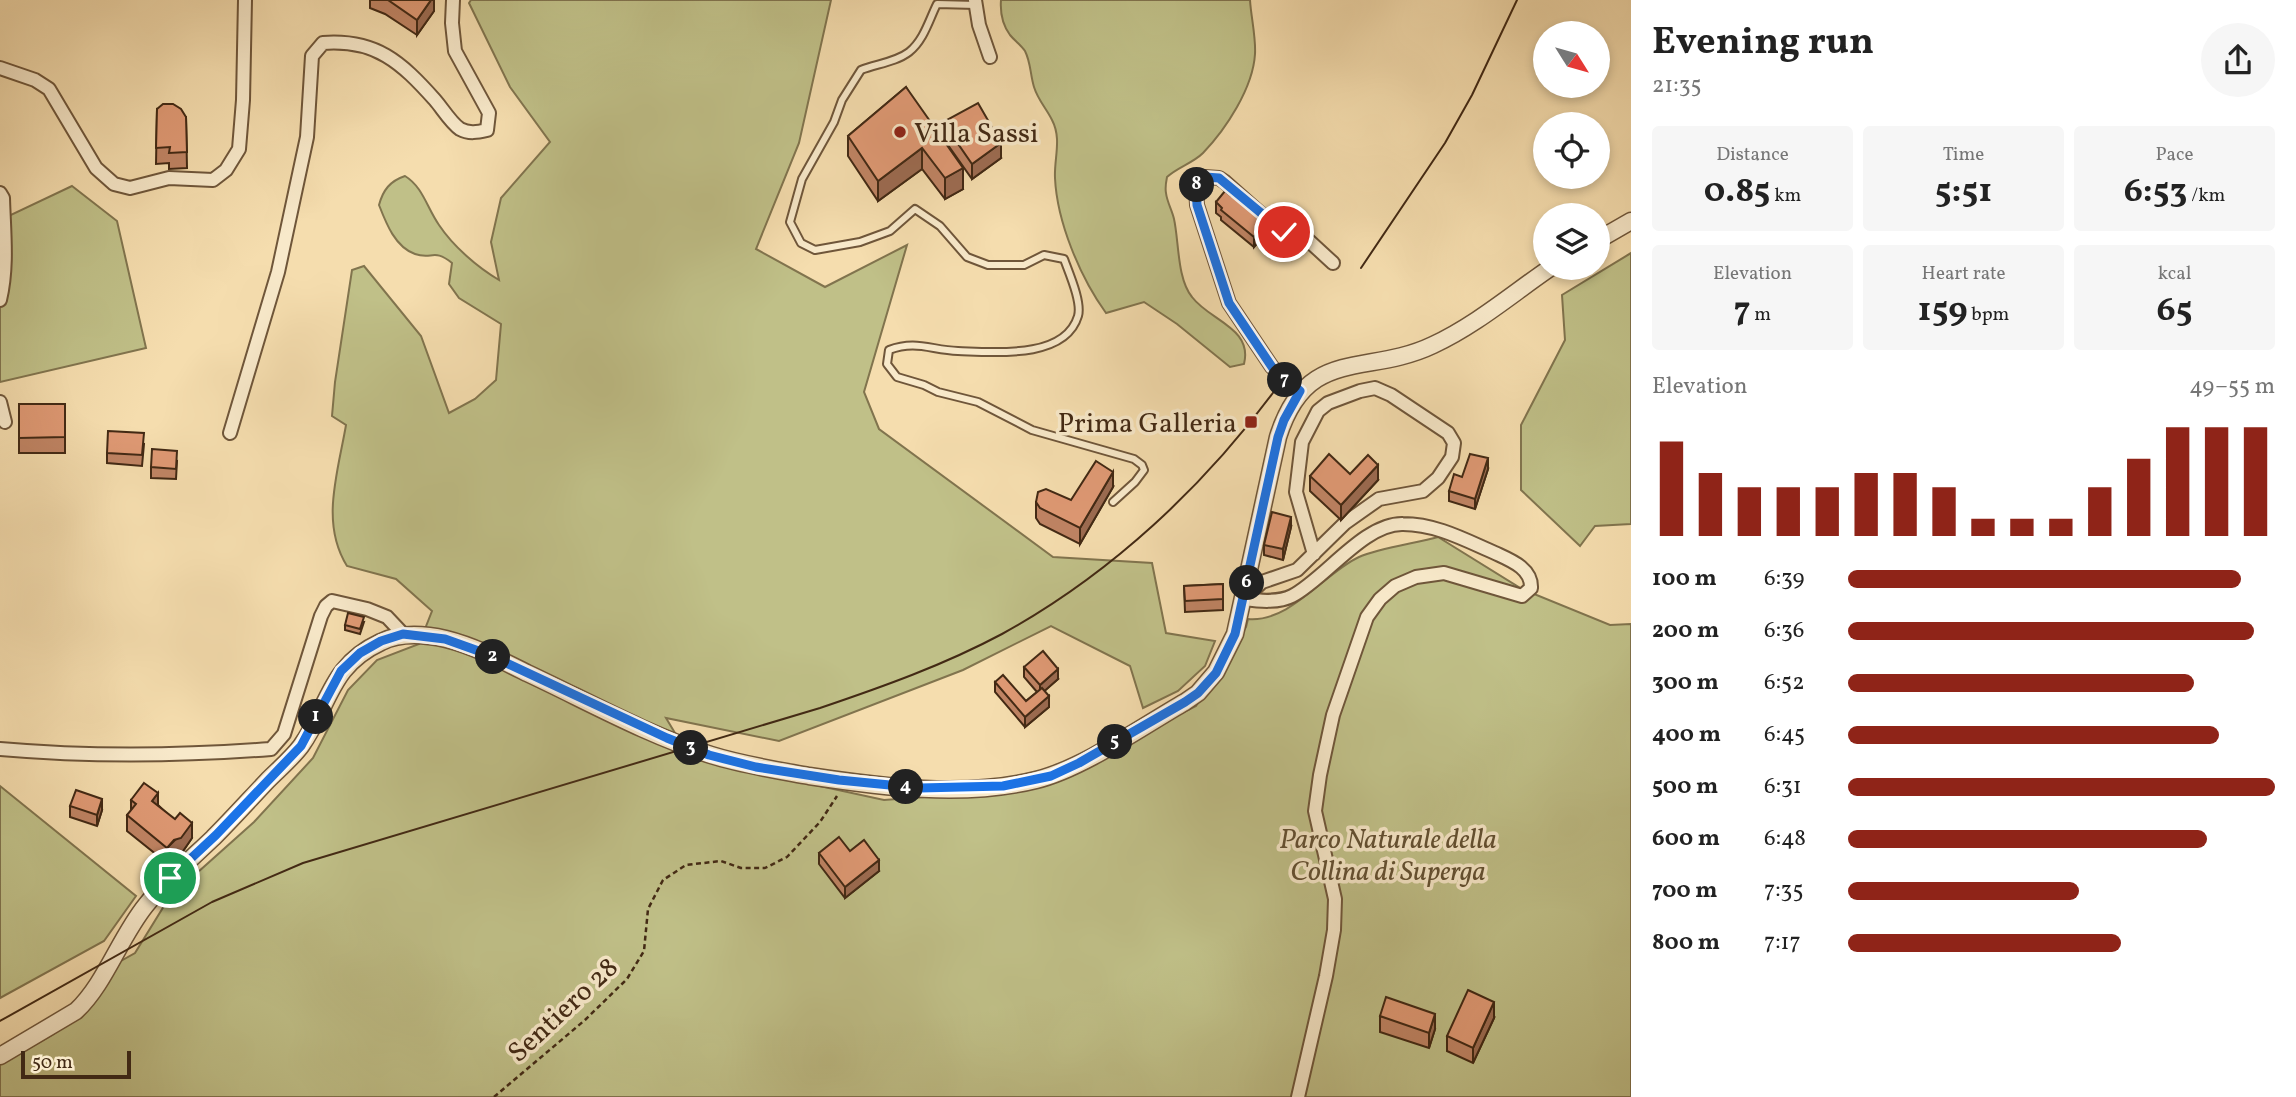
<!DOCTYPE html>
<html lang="en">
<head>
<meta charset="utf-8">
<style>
	:root { --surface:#fff; --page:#f6f6f6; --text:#222; --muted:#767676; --accent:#8f2418 }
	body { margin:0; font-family:Vollkorn,serif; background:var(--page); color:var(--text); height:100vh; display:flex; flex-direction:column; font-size:26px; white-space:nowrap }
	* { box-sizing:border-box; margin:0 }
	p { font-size:23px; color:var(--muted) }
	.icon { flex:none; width:38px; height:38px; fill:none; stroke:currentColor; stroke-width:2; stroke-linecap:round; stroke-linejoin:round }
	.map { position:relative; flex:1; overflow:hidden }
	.panel { display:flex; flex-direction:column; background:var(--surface); width:665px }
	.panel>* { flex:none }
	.needle { width:46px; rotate:127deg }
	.fabs { position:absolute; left:1533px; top:21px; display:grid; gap:14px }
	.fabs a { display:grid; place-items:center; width:77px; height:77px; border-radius:50%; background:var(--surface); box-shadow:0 4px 10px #0003; font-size:35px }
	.scale { position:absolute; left:21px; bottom:18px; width:110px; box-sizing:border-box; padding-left:7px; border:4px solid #422914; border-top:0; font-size:19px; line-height:24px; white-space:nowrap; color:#422914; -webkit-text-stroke:5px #f8e9ca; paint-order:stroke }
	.pin { position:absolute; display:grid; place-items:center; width:60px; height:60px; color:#fff; margin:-30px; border:4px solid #fff; border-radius:50%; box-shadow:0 2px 7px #0007 }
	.km { position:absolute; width:35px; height:35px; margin:-18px; border-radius:50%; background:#222; color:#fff; font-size:19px; line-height:35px; text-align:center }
	.round { display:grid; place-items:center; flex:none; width:74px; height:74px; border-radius:37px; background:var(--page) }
	.headline { display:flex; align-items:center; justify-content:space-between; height:119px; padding:0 21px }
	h1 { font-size:38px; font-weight:700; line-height:52px }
	.metrics { display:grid; grid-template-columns:repeat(3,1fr); gap:10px; height:119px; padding:7px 21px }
	.metrics div { display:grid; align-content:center; border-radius:7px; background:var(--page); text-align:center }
	.metrics b { font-size:35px; font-weight:700 }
	.metrics small { font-size:19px; font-weight:400 }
	.metrics p { font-size:19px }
	.chart { height:196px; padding:14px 21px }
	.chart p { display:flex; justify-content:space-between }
	.chart svg { width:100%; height:126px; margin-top:7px; stroke:var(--accent); stroke-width:6 }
	ul { padding:0 21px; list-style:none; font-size:23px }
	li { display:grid; grid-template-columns:112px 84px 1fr; align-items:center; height:52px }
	li i { height:18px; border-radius:9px; background:var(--accent) }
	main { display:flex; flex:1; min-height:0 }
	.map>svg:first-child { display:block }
</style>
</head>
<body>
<main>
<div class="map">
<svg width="1631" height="1097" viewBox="0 0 1631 1097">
	<rect width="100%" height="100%" fill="#f5ddae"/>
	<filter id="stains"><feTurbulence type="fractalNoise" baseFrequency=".00286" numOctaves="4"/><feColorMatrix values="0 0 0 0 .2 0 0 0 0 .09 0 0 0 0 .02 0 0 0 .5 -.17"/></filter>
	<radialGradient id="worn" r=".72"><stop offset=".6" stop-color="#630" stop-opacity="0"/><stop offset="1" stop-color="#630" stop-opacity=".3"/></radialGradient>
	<g fill="#c0c088" stroke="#81744e" stroke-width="2">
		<path d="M471,0H831L799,143L756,249L825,287L907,245L864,392L879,429L1053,557L1152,563L1166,633L1215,641L1205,666L1178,691L1143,708L1130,666L1051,626L963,670L779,741L666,718L690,758L884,800L992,792L1047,781L1196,706L1246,627L1248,619C1290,623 1324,573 1359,557C1379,548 1417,543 1438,537L1522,589L1610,625L1631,624V1097H0V1065L52,1035L90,1008L112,966L135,953L169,898L254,822L313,758L348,690L377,660L419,644L432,611L396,579L347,566C320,523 338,472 346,425L332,416L335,382L352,270L364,266L421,336L449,413L475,399L496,380L501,324L459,298L449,284L452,263C434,248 432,260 415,254C395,247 386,223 379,205C383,190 390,181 405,176C423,187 427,208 439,225C453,246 477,267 499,280L491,242L501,198L550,142L510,87L469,3Z"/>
		<path d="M1001,0H1250C1251,17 1256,37 1255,54C1253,88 1226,129 1203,153C1193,163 1178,167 1167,177C1166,182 1165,188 1166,193C1167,202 1172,210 1174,219C1179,241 1177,279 1192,297C1210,321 1253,328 1244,364L1230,367L1177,324L1144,302L1106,313C1080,277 1057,222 1055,178C1054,158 1062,139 1052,120C1046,108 1038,100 1034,87C1030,74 1031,63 1025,51C1021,45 1015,41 1010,35C1002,24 1000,13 1001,0Z"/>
		<path d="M72,186L117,221L146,348L0,382V220Z"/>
		<path d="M1631,253V524L1595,526L1580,546L1521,490V425L1565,340L1562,295Z"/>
		<path d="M0,786L136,896L104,941L0,998Z"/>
	</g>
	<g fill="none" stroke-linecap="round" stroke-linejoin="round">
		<defs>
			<path id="service" d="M976,5L937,4C929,20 924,40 909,52C896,62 876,64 861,70L842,100L834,122L802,179L790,222L801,243L815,250L860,242L890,231L915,209L940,226L967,257L988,265H1024L1044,255L1064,259C1069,273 1082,302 1078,316C1065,360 992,352 958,351C931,350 916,340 889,350L887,364L897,377L924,385L938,392L978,402L1032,430L1134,459L1142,465L1144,470L1135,482L1113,502"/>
			<g id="minor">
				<path d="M975,0L979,25L990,57"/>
				<path d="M0,68L35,80L49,89L96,168L114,184L130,188L169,178L213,180L226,170L239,149L243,100L245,0"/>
				<path d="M0,193L3,198C4,233 8,266 0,300"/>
				<path d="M1300,391L1272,367L1229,303L1197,205L1196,187L1205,177L1219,178L1225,182L1277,228L1309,241L1333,263"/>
				<path d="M0,402L5,422"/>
				<path d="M230,433L278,272L307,137L312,56L323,43C376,39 401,62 435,100C442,108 451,123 460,129C469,134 478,132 487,130L489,113L455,51L452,23L453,0"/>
				<path d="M1244,599C1259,601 1278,603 1292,596C1325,579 1364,523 1403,524C1436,524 1465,540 1495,553C1510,560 1532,568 1531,588L1522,596L1444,573L1416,577L1395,586L1380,599L1367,617L1333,715L1320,775L1315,811L1335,899L1334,930L1326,976L1298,1097"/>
				<path d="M1244,599L1262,582L1297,570L1345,523L1379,499L1423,491L1438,478L1452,457L1454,443L1448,433L1391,395L1375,388L1360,391L1328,403L1318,411L1302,442L1296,492L1314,554"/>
				<path d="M0,749C91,757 180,756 271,749L284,734L321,616L326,606L332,601L367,609L387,617L403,634"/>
			</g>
			<g id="tertiary">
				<path d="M1598,240L1631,221"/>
				<path d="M0,1056L76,1011C105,984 120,937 146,905C166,880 190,860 213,838C232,819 250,799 268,780C279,769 292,758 301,746C330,705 329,666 381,642C401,632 424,634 446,639C474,646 501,660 527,673C587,701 647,735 711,755C743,765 776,770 809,776C882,787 964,798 1036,780C1082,769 1143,726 1185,702L1198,693L1216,672L1235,634L1278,437C1307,345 1366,377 1433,345C1476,325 1512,294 1550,268"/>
			</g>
		</defs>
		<use href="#service" stroke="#6f563a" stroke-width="10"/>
		<use href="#minor" stroke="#6f563a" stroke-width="16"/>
		<use href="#tertiary" stroke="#6f563a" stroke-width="19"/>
		<path stroke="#422914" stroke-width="2.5" stroke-dasharray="5 3.5" stroke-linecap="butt" d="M494,1097L585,1020L627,979L644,951L648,909L663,880L686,865L721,861L741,868H765L787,857L820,822L837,796"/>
		<use href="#service" stroke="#f8e9ca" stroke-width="6"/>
		<use href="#minor" stroke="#f8e9ca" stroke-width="12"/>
		<use href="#tertiary" stroke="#f8e9ca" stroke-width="16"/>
		<g stroke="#422914" stroke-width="2">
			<path d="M1361,268L1445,143L1472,95L1517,0"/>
			<path d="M0,1021L212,902L303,863L820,708C882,687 944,665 1002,634C1111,574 1205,486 1278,386"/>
		</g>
	</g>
	<g fill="#c08464" stroke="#422914" stroke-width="2">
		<path d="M370,0H434V11L417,35L385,14L370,8Z"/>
		<path d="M906,87L963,189L945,199L922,169L878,201L848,156V136Z"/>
		<path d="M157,109L186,117L187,168L169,169V163L156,164Z"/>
		<path d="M943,122L1001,158L972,179L943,138Z"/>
		<path d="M1216,202L1268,230L1254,247L1221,220V217L1216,213Z"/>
		<rect x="19" y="404" width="46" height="49"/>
		<path d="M144,444L142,466L107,463V453Z"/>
		<path d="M177,461L176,479L151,478V467Z"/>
		<path d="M1488,469L1475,509L1449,501V491L1462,477Z"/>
		<path d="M1350,474L1378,480L1341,520L1310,491V476Z"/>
		<path d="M1113,487L1080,544L1040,524L1036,518V502L1071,500Z"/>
		<path d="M1291,527L1283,560L1264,555V545Z"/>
		<path d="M1223,584V610L1185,612L1184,586Z"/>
		<path d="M364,622L360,634L345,630V625Z"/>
		<path d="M1024,667L1058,679L1044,691L1049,707L1025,727L995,692V682L1026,701L1037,692L1024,677Z"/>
		<path d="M131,800L158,805L192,838L181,854L174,855L167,863L127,831V815L131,811Z"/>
		<path d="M70,806L102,810L97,826L70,817Z"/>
		<path d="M850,851L879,871L845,898L819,864V853Z"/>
		<path d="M1380,1016L1435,1029L1429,1048L1380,1032Z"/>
		<path d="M1494,1018L1473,1063L1447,1051V1036Z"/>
	</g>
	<g fill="#9c6b51" stroke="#422914" stroke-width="2">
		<path d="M431,0H434V11L417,35V20Z"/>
		<path d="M1001,143V158L972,179V164Z"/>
		<path d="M922,148V169L878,201V181Z"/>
		<path d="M963,168V189L945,199V178Z"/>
		<path d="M1268,220V230L1254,247V237Z"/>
		<path d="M1488,458V469L1475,509V499Z"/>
		<path d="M1378,465V480L1341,520V505Z"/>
		<path d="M1113,472V487L1080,544V528Z"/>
		<path d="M1291,517V527L1283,560V549Z"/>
		<path d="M1058,669V679L1040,695V685Z"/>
		<path d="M1049,696V707L1025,727V717Z"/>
		<path d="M158,793V809L152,801Z"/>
		<path d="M102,799V810L97,826V815Z"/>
		<path d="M192,823V838L181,854L174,855L167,863V848Z"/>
		<path d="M879,860V871L845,898V887Z"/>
		<path d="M1494,1002V1018L1473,1063V1048Z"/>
		<path d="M1435,1014V1029L1429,1048V1033Z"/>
	</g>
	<g fill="#df9974" stroke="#422914" stroke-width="2">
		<path d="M388,0H431L417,20Z"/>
		<path d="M906,87L963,168L945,178L922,148L878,181L848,136Z"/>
		<path d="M978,103L1001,143L972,164L943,122Z"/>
		<path d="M163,104H173L181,109L186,117L187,152L169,153L170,147L156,148L157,109Z"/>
		<path d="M1225,191L1231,196L1234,193L1268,220L1254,237L1221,210L1222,208L1216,202Z"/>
		<path d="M19,404H65V437L19,438Z"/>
		<path d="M108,431L144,433L142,455L107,453Z"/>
		<path d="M152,449L177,451L176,469L151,467Z"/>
		<path d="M1329,454L1350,474L1368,455L1378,465L1341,505L1310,476Z"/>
		<path d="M1470,454L1488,458L1475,499L1449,491L1454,474L1462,477Z"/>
		<path d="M1096,461L1113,472L1080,528L1040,508L1036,502L1038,492L1046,489L1071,500Z"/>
		<path d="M1272,512L1291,517L1283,549L1264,545Z"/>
		<path d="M1223,584V599L1185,601L1184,586Z"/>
		<path d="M348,613L364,617L360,629L345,625Z"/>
		<path d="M1043,651L1058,669L1040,685L1024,667Z"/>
		<path d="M1003,675L1026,701L1042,688L1049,696L1025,717L995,682Z"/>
		<path d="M144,783L158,793L152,801L175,819L180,813L192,823L181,838L174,840L167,848L127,815L136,804L131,800Z"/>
		<path d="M76,790L102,799L97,815L70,806Z"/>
		<path d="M839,837L850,851L864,840L879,860L845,887L819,853Z"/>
		<path d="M1468,990L1494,1002L1473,1048L1447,1036Z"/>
		<path d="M1386,997L1435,1014L1429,1033L1380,1016Z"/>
	</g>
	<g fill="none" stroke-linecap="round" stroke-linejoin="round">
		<defs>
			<path id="route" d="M170,878L216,835L301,746L341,671L360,653L381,641L403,634L445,639L487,654L667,738L709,755L756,767L839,780L920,788L1003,786L1051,776L1079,763L1185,702L1198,693L1216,673L1235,634L1278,437L1284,420L1300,391L1272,367L1229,303L1197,205L1196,187L1205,177L1219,178L1284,232"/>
		</defs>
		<use href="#route" stroke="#fff" stroke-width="14"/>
		<use href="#route" stroke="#1a73e8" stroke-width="9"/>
	</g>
	<g fill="#8f2418" stroke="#f8e9ca" stroke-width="2.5">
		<circle cx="900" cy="132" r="7"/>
		<rect x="1244" y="415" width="14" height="14" rx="3.5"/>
	</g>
	<g text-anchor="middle" stroke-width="7" stroke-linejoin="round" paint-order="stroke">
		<g font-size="28" fill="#422914" stroke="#f8e9ca" text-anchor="start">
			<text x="914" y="142">Villa Sassi</text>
			<text x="1237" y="432" text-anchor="end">Prima Galleria</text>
		</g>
		<g font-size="28" font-style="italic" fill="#624f31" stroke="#f8e9ca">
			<text x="1388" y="848">Parco Naturale della<tspan x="1388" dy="32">Collina di Superga</tspan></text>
		</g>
		<g font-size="28" fill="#422914" stroke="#f8e9ca">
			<text transform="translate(562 1009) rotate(-43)" y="10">Sentiero 28</text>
		</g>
	</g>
	<rect width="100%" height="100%" filter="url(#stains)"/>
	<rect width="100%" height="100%" fill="url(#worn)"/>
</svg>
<div class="fabs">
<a><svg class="needle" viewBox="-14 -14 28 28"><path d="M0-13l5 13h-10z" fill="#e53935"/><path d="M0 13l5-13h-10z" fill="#767676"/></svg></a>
<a><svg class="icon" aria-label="locate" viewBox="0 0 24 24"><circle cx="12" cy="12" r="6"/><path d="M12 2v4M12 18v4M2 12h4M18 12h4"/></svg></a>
<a><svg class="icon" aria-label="layers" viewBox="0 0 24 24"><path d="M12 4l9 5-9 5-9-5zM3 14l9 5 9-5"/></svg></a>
</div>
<div class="scale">50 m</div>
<div class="pin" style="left:170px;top:878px;background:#1e9e55"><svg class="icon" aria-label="arrive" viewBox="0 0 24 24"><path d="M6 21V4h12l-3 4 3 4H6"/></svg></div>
<div class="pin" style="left:1284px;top:232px;background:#d93025"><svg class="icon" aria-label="check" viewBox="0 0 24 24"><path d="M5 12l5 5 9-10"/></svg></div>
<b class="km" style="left:316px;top:717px">1</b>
<b class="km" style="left:493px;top:657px">2</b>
<b class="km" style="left:691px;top:748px">3</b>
<b class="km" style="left:906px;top:787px">4</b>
<b class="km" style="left:1115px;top:742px">5</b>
<b class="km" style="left:1247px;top:583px">6</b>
<b class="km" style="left:1285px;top:380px">7</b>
<b class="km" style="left:1197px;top:185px">8</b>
</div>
<section class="panel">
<div class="headline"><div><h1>Evening run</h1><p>21:35</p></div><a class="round"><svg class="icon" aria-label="share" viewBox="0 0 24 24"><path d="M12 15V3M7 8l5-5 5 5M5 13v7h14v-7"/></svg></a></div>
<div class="metrics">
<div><p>Distance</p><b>0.85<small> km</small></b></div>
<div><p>Time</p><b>5:51</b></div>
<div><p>Pace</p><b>6:53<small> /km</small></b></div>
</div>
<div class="metrics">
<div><p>Elevation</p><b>7<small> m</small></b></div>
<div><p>Heart rate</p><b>159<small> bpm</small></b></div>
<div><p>kcal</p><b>65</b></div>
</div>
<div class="chart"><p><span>Elevation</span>49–55 m</p>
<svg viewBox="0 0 160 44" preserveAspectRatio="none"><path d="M5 44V11M15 44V22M25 44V27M35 44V27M45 44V27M55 44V22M65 44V22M75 44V27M85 44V38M95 44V38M105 44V38M115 44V27M125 44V17M135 44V6M145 44V6M155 44V6"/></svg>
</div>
<ul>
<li><b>100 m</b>6:39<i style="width:92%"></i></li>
<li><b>200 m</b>6:36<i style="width:95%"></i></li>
<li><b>300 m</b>6:52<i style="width:81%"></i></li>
<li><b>400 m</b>6:45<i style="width:87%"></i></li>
<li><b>500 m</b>6:31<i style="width:100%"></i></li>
<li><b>600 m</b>6:48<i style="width:84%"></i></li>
<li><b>700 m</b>7:35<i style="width:54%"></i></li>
<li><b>800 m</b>7:17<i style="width:64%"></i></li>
</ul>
</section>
</main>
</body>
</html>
